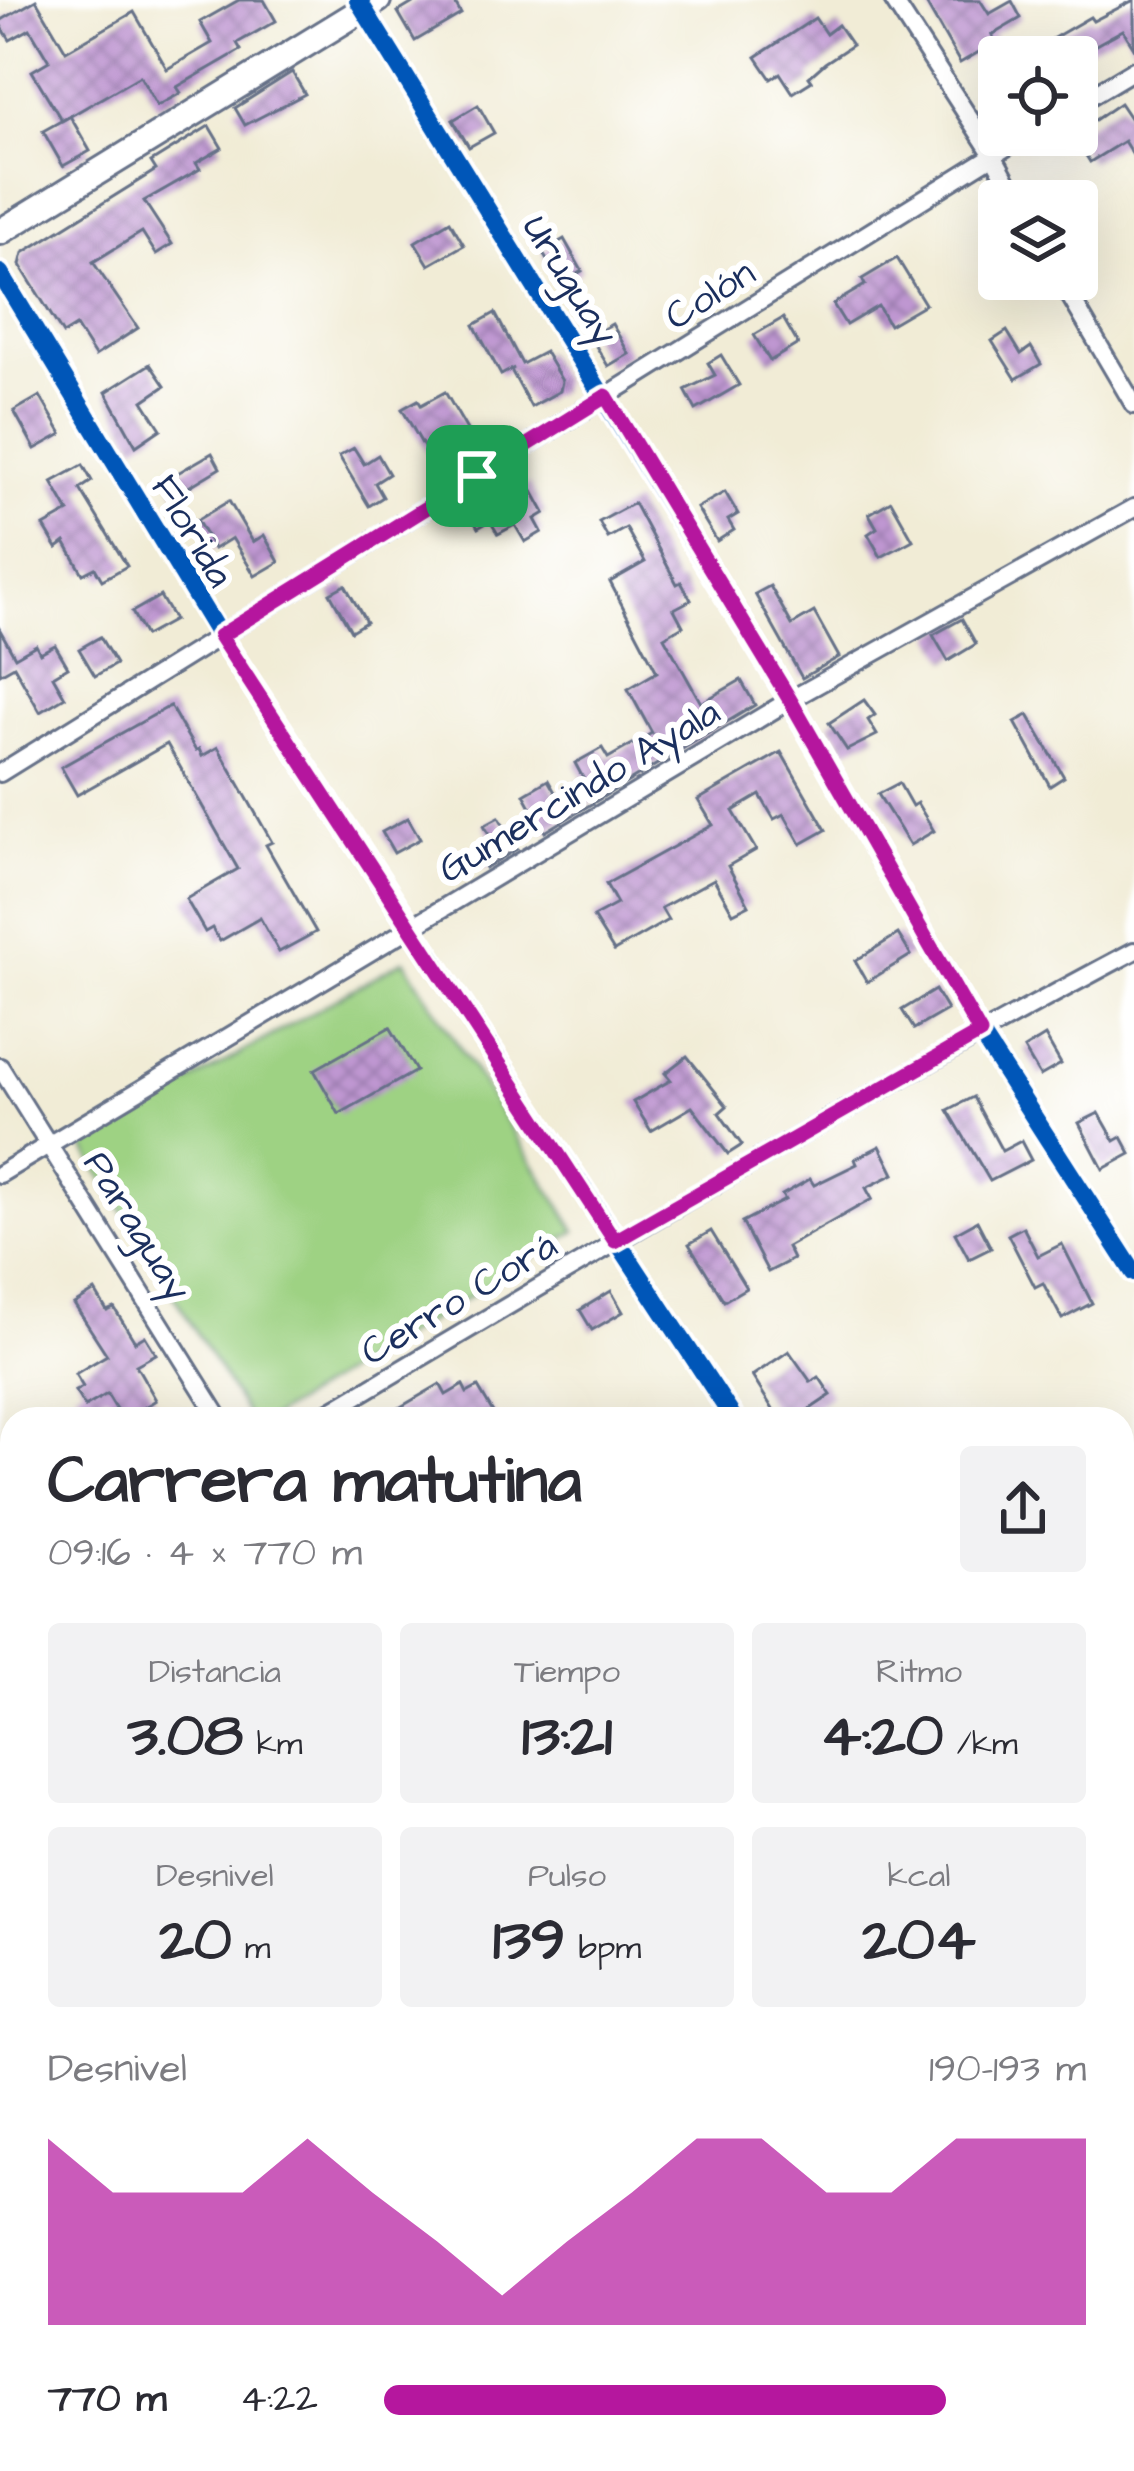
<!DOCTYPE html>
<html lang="es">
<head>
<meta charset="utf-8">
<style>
	:root { --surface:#fff; --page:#f2f2f3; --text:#2b2b33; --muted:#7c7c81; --accent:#b5179e }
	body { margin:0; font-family:"Architects Daughter",sans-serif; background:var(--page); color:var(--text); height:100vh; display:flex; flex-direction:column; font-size:45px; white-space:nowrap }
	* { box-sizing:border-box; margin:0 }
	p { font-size:39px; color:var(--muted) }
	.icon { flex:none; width:66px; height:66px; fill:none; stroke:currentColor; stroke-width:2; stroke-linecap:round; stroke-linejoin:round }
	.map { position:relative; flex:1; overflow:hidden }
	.sheet { position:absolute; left:0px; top:1407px; width:1134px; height:1065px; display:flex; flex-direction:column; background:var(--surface); border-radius:36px 36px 0 0; box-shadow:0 12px 48px #0002 }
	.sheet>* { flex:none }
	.controls { position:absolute; left:978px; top:36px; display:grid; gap:24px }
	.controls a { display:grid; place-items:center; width:120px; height:120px; border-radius:12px; background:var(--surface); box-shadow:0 12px 48px #0002; font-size:60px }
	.pin { position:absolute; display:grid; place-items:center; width:102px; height:102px; color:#fff; margin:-51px; border-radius:24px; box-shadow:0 6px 18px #0006 }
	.round { display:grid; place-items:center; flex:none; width:126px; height:126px; border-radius:12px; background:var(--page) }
	.headline { display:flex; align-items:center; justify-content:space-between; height:204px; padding:0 48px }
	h1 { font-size:66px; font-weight:700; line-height:90px }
	.figures { display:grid; grid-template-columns:repeat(3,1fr); gap:18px; height:204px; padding:12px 48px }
	.figures div { display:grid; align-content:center; border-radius:12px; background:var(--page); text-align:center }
	.figures b { font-size:60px; font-weight:700 }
	.figures small { font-size:33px; font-weight:400 }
	.figures p { font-size:33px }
	.chart { height:336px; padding:24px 48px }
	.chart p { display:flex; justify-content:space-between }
	.chart svg { width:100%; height:216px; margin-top:12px; fill:var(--accent); opacity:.7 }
	ul { padding:0 48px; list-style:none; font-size:39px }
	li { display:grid; grid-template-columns:192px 144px 1fr; align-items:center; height:90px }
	li i { height:30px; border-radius:15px; background:var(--accent) }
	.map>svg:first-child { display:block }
</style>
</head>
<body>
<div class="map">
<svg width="1134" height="2471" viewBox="0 0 1134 2471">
	<defs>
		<pattern id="building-cross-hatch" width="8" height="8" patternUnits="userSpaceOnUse" patternTransform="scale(3)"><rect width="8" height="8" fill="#bf97d1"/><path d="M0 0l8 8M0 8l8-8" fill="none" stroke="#9a7cad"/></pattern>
	</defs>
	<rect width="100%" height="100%" fill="#fff"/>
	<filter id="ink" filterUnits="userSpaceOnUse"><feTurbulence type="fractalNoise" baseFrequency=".00833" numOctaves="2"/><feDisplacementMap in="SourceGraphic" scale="24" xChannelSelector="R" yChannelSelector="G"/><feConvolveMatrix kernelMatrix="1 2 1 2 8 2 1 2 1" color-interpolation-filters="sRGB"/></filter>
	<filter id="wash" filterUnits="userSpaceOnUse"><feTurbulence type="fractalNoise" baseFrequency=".004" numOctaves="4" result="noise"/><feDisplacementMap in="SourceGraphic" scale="48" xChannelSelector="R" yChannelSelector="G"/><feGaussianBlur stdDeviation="2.7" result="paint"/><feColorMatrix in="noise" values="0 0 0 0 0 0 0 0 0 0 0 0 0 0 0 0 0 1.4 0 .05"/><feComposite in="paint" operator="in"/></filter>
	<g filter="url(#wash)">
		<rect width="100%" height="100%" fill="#f1ecd6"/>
		<path fill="#9ed283" stroke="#5c8070" stroke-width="3" d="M404,960L576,1231L269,1419H249L82,1144Z"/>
		<g id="blocks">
			<g fill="url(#building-cross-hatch)">
				<path d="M36,0L66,51L134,12L167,69L212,43L200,22L239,0H264L276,21L237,43L241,50L177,87L181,93L157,106L140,76L62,121L32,71L49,61L30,29L10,40L0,24V21Z"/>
				<path d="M418,0H453L461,14L415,41L398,12Z"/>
				<path d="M924,0H980L989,14L1012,1L1021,18L992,35L996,42L960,63Z"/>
				<path d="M1134,0V48L1123,30L1074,57H1053L1045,43L1090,17L1093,21Z"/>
				<path d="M815,18L826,34L838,25L852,45L825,63L809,77L812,81L793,93L780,73L771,79L756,57Z"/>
				<path d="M292,72L305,94L245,125L235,108Z"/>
				<path d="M1120,103L1134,124V157L1124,141L1090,162L1073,135Z"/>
				<path d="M478,105L494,133L469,147L453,120Z"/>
				<path d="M70,116L90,151L63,166L43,131Z"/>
				<path d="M209,126L222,148L196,163L200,169L144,201L172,244L156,254L142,232L93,262L138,328L95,356L76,326L63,334L20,265L23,253L156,170L151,162Z"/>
				<path d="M450,221L464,245L429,265L415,242Z"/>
				<path d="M564,239L582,271L561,283L542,252Z"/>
				<path d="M897,258L925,304L889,325L878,306L846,325L833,304L865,285L862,279Z"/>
				<path d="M495,313L522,364L545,352L562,381L560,391L531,407L511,370L514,368L501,375L474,325Z"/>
				<path d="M783,318L798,344L770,361L754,335Z"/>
				<path d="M612,324L629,354L608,366L590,336Z"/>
				<path d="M1007,331L1021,354L1031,347L1041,364L1016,379L992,341Z"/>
				<path d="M721,355L739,385L696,410L685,390L715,375L708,363Z"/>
				<path d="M150,364L165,386L143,401L161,429L136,446L106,392Z"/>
				<path d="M445,392L474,442L433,463L402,409L418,400L421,405Z"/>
				<path d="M40,396L62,434L35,449L14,411Z"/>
				<path d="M354,448L364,464L378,455L389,474L375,483L383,497L369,506L339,456Z"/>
				<path d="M212,453L220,468L177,494L169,478Z"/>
				<path d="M83,465L92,481L80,489L127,566L102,580L95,568L83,574L65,542L57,548L44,526L69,512L52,482Z"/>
				<path d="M529,484L545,513L535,519L542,532L525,542L515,525L498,534L490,521L478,528L464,504L489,490L496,503Z"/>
				<path d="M725,492L738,514L728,520L734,530L717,541L697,508Z"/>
				<path d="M229,501L253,542L264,535L279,562L255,576L232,538L214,549L197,520Z"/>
				<path d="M891,501L913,540L881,557L868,534L877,528L869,514Z"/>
				<path d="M634,503L677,584L681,582L691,600L674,609L683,626L664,637L701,703L741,680L755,705L545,832L524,794L548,780L556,794L583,778L575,763L602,748L608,758L652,733L628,689L657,672L610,582L645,562L626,528L608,538L599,522Z"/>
				<path d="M345,585L366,622L351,631L330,593Z"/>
				<path d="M770,586L792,625L814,612L839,657L802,678L755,594Z"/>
				<path d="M160,596L174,620L145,636L132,612Z"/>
				<path d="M962,619L976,644L948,661L933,635Z"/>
				<path d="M0,630L15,657L36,645L40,653L55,645L68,667L53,676L65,697L40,712L14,666L0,674Z"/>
				<path d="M100,637L116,664L95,676L79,649Z"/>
				<path d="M864,700L875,715L868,720L877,735L847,750L829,723Z"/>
				<path d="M170,706L196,751L199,749L202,756L218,747L272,842L266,845L316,932L279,952L260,918L220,941L212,928L205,932L186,899L238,869L167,744L77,795L61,767Z"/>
				<path d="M1028,715L1064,777L1050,786L1015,722Z"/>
				<path d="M781,752L826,830L801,844L784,814L774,819L760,795L733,811L756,850L728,866L749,905L733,913L714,879L661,908L668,920L614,951L593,917L617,904L606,884L713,825L698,800Z"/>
				<path d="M899,783L912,806L917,803L934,831L910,845L878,794Z"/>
				<path d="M499,817L517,849L485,868L474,849L492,839L484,825Z"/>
				<path d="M408,818L420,839L394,853L382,832Z"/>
				<path d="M898,934L911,955L867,982L855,961Z"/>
				<path d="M935,990L947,1010L914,1029L902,1010Z"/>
				<path d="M390,1027L416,1071L339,1114L314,1070Z"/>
				<path d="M1045,1036L1061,1064L1040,1076L1024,1049Z"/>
				<path d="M687,1056L727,1106L719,1113L742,1145L728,1154L692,1107L651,1131L633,1102L671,1080L665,1073Z"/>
				<path d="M973,1097L1002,1151L1021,1141L1031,1160L990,1181L948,1110Z"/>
				<path d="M1099,1113L1115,1141L1122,1137L1131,1154L1103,1169L1079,1123Z"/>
				<path d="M880,1146L894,1174L866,1188L872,1199L787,1247L793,1259L768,1272L742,1222L785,1200L782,1195L810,1179L814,1185L857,1164L855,1159Z"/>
				<path d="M977,1221L991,1248L969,1259L955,1233Z"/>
				<path d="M1023,1227L1038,1256L1062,1244L1092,1303L1062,1319L1043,1283L1035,1287L1008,1235Z"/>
				<path d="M711,1231L746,1288L724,1301L689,1244Z"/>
				<path d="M95,1291L107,1311L114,1308L135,1342L145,1336L156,1354L136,1365L156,1400L126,1419H122L107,1394L85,1407L75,1391L83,1387L75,1374L107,1355L74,1304Z"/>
				<path d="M611,1291L623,1312L592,1330L580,1310Z"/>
				<path d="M789,1351L811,1382L819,1377L831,1395L795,1419H779L752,1376Z"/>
				<path d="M440,1384L446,1395L463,1385L467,1393L478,1387L497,1419H380Z"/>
			</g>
		</g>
	</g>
	<g filter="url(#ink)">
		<use href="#blocks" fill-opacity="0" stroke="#667188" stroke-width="3"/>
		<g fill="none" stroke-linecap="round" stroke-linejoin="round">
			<defs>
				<g id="street">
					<path d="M893,0L993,155L1018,201"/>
					<path d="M359,1L790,700L980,1033L1134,1273"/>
					<path d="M1077,104L1134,70"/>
					<path d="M0,273L220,636L734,1419"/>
					<path d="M1060,279L1134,405"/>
					<path d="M0,773L1026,135"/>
					<path d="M0,1067L220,1419"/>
					<path d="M0,1174L790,700L1134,508"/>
					<path d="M318,1419C587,1258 857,1098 1134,951"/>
					<path d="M0,1552L12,1572"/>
					<path d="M0,1608L12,1601"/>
					<path d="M1122,1634L1134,1626"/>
					<path d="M0,2344L12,2336"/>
				</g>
				<path id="secondary" d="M0,232L378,0"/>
			</defs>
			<use href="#street" stroke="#667188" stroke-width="22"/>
			<use href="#secondary" stroke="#667188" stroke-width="30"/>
			<use href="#street" stroke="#fff" stroke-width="16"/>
			<use href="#secondary" stroke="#fff" stroke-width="24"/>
			<defs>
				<g id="cycleway">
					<path d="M358,0L790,700L980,1033L1134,1273"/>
					<path d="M0,273L220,636L734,1419"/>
				</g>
			</defs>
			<use href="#cycleway" stroke="#fff" stroke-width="26"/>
			<use href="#cycleway" stroke="#0057b8" stroke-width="18"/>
		</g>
	</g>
	<g fill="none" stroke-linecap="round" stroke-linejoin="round" filter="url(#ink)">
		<defs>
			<path id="route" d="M606,396L790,700L980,1033L615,1241L220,636Z"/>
		</defs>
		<use href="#route" stroke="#fff" stroke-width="24"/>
		<use href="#route" stroke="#b5179e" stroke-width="15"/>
	</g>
	<g text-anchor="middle" stroke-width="12" stroke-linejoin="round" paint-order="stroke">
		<g font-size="39" fill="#1b2f5e" stroke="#fff">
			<text transform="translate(572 279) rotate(58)" y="14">Uruguay</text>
			<text transform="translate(709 293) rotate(-32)" y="14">Colón</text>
			<text transform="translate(194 530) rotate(59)" y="14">Florida</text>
			<text transform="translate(578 789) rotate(-31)" y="14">Gumercindo Ayala</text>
			<text transform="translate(139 1225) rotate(58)" y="14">Paraguay</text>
			<text transform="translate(458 1297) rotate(-31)" y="14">Cerro Corá</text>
		</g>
	</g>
</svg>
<div class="controls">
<a><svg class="icon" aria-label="locate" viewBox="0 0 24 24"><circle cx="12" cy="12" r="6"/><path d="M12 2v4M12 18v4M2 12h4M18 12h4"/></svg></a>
<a><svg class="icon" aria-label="layers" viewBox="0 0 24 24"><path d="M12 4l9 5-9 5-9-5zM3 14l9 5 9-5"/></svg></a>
</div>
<div class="pin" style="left:477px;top:476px;background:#1e9e55"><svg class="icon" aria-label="arrive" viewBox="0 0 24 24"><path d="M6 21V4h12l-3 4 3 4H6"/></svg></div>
<section class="sheet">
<div class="headline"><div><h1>Carrera matutina</h1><p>09:16 · 4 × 770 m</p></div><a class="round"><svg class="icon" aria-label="share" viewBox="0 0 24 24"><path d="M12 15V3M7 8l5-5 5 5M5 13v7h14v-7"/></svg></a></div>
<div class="figures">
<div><p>Distancia</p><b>3.08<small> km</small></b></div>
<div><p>Tiempo</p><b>13:21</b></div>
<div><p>Ritmo</p><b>4:20<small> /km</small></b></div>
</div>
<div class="figures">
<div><p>Desnivel</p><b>20<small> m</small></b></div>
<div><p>Pulso</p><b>139<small> bpm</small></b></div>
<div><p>kcal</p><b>204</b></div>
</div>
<div class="chart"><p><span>Desnivel</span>190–193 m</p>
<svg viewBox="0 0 160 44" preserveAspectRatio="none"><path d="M0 44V6L10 17L20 17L30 17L40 6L50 17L60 27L70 38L80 27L90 17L100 6L110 6L120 17L130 17L140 6L150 6L160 6V44z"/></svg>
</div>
<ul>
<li><b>770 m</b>4:22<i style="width:80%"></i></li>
</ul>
</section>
</div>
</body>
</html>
